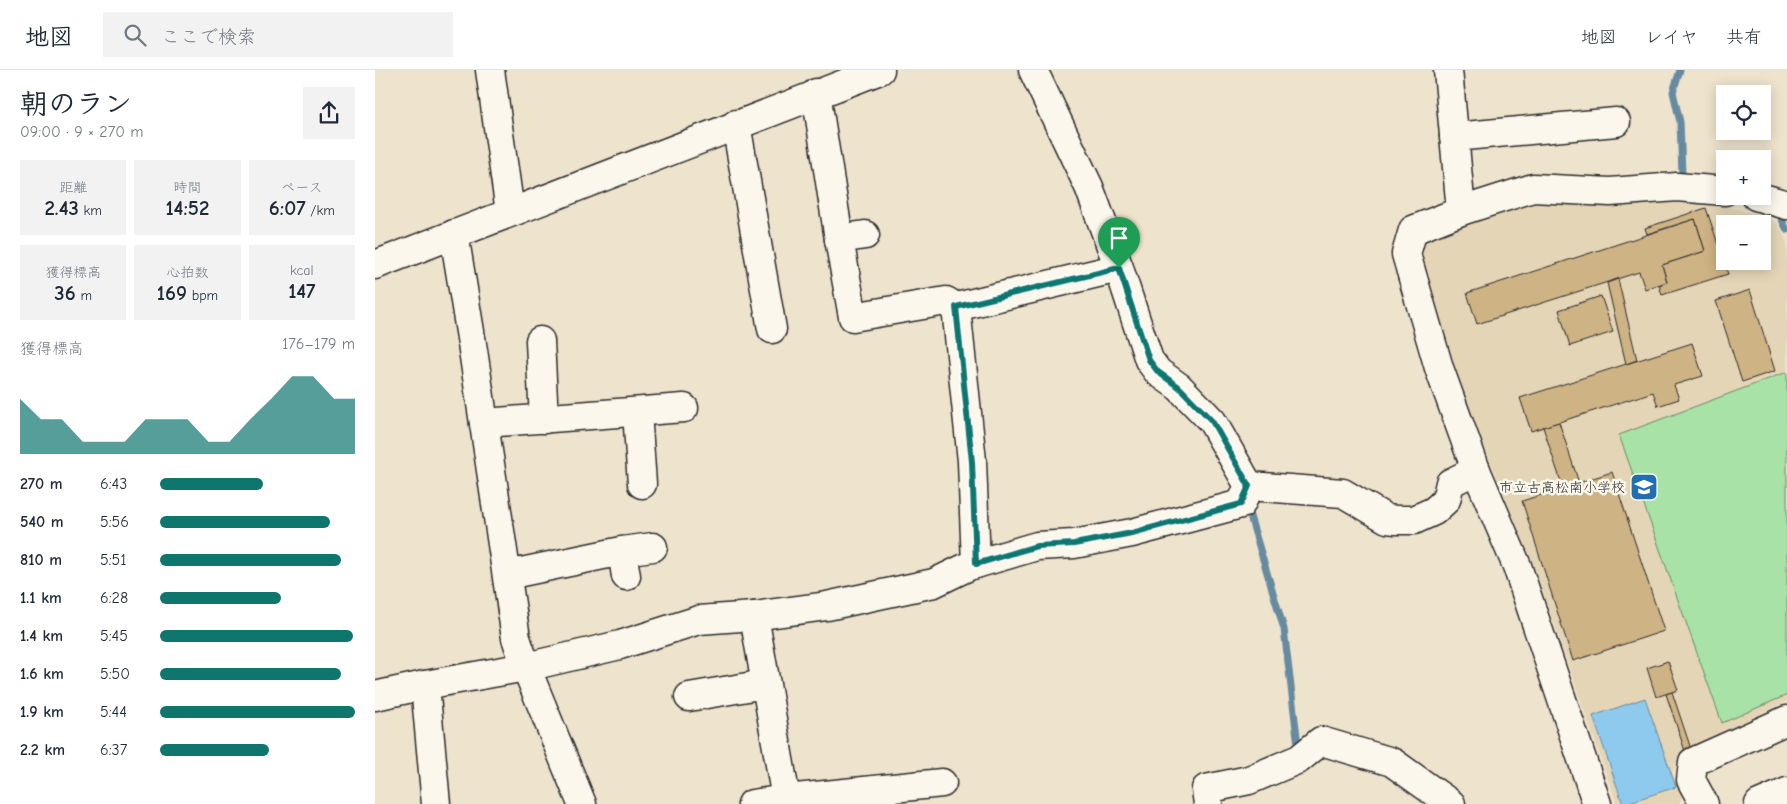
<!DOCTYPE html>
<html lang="ja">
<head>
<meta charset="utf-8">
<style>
	:root { --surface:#fff; --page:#f2f2f3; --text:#1f2937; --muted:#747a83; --line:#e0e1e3; --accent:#0f766e }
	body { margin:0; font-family:"Comic Neue","Klee One",sans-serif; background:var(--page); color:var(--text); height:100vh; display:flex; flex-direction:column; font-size:19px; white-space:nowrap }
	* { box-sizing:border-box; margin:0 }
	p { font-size:16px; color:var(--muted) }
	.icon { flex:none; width:28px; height:28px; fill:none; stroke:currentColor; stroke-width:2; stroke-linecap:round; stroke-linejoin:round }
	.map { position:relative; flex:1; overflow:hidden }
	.details { display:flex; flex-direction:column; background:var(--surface); width:375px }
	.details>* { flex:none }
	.buttons { position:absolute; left:1341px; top:15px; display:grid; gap:10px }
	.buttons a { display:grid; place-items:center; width:55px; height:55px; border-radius:0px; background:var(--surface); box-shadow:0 2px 12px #0003; font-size:25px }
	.pin { position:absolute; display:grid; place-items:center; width:42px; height:42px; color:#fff; margin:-51px -21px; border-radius:50% 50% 50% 0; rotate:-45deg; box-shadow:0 0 5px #0007 }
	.pin .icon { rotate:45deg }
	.round { display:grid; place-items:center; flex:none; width:52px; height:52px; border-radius:0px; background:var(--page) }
	.head { display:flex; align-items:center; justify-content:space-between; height:85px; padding:0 20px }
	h1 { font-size:28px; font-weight:700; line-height:38px }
	.stats { display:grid; grid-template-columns:repeat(3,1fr); gap:8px; height:85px; padding:5px 20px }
	.stats div { display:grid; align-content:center; border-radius:0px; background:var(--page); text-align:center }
	.stats b { font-size:21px; font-weight:700 }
	.stats small { font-size:14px; font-weight:400 }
	.stats p { font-size:14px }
	.chart { height:140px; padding:10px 20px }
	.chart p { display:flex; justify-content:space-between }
	.chart svg { width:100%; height:90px; margin-top:5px; fill:var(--accent); opacity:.7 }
	ul { padding:0 20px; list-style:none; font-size:16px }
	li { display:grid; grid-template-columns:80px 60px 1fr; align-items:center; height:38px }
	li i { height:12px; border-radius:6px; background:var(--accent) }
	header { display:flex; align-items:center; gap:30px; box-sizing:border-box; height:70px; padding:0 25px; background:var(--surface); border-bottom:1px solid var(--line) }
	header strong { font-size:24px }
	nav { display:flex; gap:28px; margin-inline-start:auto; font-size:18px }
	.search { width:350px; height:45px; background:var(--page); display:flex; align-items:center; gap:12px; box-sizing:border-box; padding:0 18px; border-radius:0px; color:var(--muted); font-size:19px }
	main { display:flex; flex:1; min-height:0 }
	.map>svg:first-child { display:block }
</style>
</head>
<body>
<header>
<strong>地図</strong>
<div class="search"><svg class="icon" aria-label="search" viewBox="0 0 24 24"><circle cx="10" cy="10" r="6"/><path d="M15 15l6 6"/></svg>ここで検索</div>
<nav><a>地図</a><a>レイヤ</a><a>共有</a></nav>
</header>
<main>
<section class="details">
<div class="head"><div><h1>朝のラン</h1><p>09:00 · 9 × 270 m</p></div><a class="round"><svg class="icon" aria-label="share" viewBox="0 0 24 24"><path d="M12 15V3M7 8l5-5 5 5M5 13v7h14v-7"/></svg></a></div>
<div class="stats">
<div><p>距離</p><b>2.43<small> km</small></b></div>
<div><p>時間</p><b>14:52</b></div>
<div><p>ペース</p><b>6:07<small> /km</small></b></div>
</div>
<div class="stats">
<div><p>獲得標高</p><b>36<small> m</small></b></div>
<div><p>心拍数</p><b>169<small> bpm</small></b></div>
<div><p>kcal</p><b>147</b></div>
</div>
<div class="chart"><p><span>獲得標高</span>176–179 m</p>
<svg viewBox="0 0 160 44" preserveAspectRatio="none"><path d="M0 44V17L10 27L20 27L30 38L40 38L50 38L60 27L70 27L80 27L90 38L100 38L110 27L120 17L130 6L140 6L150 17L160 17V44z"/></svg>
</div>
<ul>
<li><b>270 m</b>6:43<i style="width:53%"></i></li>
<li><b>540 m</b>5:56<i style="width:87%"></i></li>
<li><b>810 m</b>5:51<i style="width:93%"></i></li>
<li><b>1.1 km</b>6:28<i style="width:62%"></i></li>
<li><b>1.4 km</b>5:45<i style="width:99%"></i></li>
<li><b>1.6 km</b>5:50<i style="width:93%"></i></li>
<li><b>1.9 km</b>5:44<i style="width:100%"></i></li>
<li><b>2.2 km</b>6:37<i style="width:56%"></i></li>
</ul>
</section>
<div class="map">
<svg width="1412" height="734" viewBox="0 0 1412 734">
	<rect width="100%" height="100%" fill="#eee3cd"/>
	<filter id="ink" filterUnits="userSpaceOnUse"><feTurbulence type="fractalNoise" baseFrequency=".02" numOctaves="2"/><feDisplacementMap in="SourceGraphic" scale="10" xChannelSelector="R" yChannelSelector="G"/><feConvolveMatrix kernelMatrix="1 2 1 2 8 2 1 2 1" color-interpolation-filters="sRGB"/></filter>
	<g filter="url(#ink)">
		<path fill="#e4d5b7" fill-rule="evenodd" d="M1157,126L1319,129L1393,147L1402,153L1412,172V631L1324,673L1301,694L1297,703L1307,726L1304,734H1242L1157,491L1095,343L1044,183L1050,167ZM1350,154H1388V191H1350Z"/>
		<path fill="#a9e2a6" stroke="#6a8668" d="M1412,302V625L1347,653L1244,365Z"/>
		<path fill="#8ecaee" stroke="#668aa0" d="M1270,628L1301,717L1248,734L1218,646Z"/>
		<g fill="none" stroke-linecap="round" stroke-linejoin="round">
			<g stroke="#668aa0" stroke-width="7">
				<path d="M1305,0L1298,22L1305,52L1307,104"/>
				<path d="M1400,142L1405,146L1412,160"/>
				<path d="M874,443L909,559L923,675L929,677"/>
			</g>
		</g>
		<g fill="#ceb384" stroke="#2b2b2b">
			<path d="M1331,138L1353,204L1287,225L1284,215L1292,212L1287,195L1330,181L1320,149L1272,164L1270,158Z"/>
			<path d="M1320,149L1330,181L1287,195L1292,212L1270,219L1264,202L1102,254L1092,223Z"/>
			<path d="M1243,209L1262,290L1251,294L1232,213Z"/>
			<path d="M1375,220L1400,301L1367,312L1341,231Z"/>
			<path d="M1226,226L1238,262L1195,276L1184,240Z"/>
			<path d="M1317,273L1328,306L1299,315L1304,329L1283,336L1278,322L1156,361L1145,328Z"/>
			<path d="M1184,352L1204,413L1188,418L1168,357Z"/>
			<path d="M1237,402L1289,561L1198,591L1147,431Z"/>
			<path d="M1293,591L1303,620L1281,627L1272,598Z"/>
			<path d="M1297,622L1316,679L1310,681L1291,624Z"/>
		</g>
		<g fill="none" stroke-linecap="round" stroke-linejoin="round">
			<defs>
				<g id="minor">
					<path d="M115,0L135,142"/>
					<path d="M1073,0L1086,141L1158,118L1235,122L1302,117L1350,121"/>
					<path d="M441,23L464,169L490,165"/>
					<path d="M361,54L397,259"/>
					<path d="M1079,67L1241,52"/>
					<path d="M1381,126L1412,135"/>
					<path d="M1086,141L1038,160L1031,184L1064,298L1101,400L1142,496L1222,734"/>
					<path d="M464,169L478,247L571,231L581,237"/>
					<path d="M0,195L505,0"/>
					<path d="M165,271L169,349"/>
					<path d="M262,342L267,414"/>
					<path d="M109,353L309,338"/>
					<path d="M874,416L968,423L1012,449L1021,450H1039L1059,441L1071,430L1075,413L1101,400"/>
					<path d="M247,481L251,506"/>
					<path d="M601,494L597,391L581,237L744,198"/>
					<path d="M132,505L247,481L278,477"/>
					<path d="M379,546L411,729L567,713"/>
					<path d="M50,615L61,734"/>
					<path d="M0,626L50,615L151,597L141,568L98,280L79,164"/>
					<path d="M314,627L390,614"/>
					<path d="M207,734L151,597L245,575L324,550L379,546L452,536L559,513L594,496L662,476L699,474L757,463L866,434L874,416L837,351L804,317L783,302L774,290L744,198L714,117L658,0"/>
					<path d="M377,734L411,729"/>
					<path d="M833,734L831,719L874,710L924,689L946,671L1017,692L1076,734"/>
					<path d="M1329,734L1316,710L1318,692L1412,650"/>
					<path d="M1384,734L1412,722"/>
				</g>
			</defs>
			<use href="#minor" stroke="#2b2b2b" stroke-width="31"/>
			<use href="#minor" stroke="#fbf7ec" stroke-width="28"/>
		</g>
	</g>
	<g fill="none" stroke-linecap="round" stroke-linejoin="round" filter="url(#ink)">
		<defs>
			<path id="route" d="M744,198L774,290L783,302L804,317L837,351L874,416L866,434L757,463L699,474L662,476L601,494L597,392L581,237Z"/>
		</defs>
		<use href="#route" stroke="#fff" stroke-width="10"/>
		<use href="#route" stroke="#0f766e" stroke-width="6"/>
	</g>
	<defs>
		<symbol id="school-square" viewBox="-11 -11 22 22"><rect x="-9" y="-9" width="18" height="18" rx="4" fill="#1f6fb2" stroke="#fbf7ec"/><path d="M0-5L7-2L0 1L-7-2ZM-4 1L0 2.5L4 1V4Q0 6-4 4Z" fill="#fff"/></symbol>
	</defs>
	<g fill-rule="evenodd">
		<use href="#school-square" x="1253" y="401" width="32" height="32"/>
	</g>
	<g text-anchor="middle" stroke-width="5" stroke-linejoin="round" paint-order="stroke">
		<g font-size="14" fill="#2b2b2b" stroke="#fbf7ec" text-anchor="end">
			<text x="1250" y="422">市立古高松南小学校</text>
		</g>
	</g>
</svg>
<div class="buttons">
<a><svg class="icon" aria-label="locate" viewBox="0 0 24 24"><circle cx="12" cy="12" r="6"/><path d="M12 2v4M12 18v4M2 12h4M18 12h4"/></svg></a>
<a>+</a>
<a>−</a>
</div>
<div class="pin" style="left:744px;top:198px;background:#1e9e55"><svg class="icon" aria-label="arrive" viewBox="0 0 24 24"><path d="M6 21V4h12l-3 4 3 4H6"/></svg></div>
</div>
</main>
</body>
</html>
